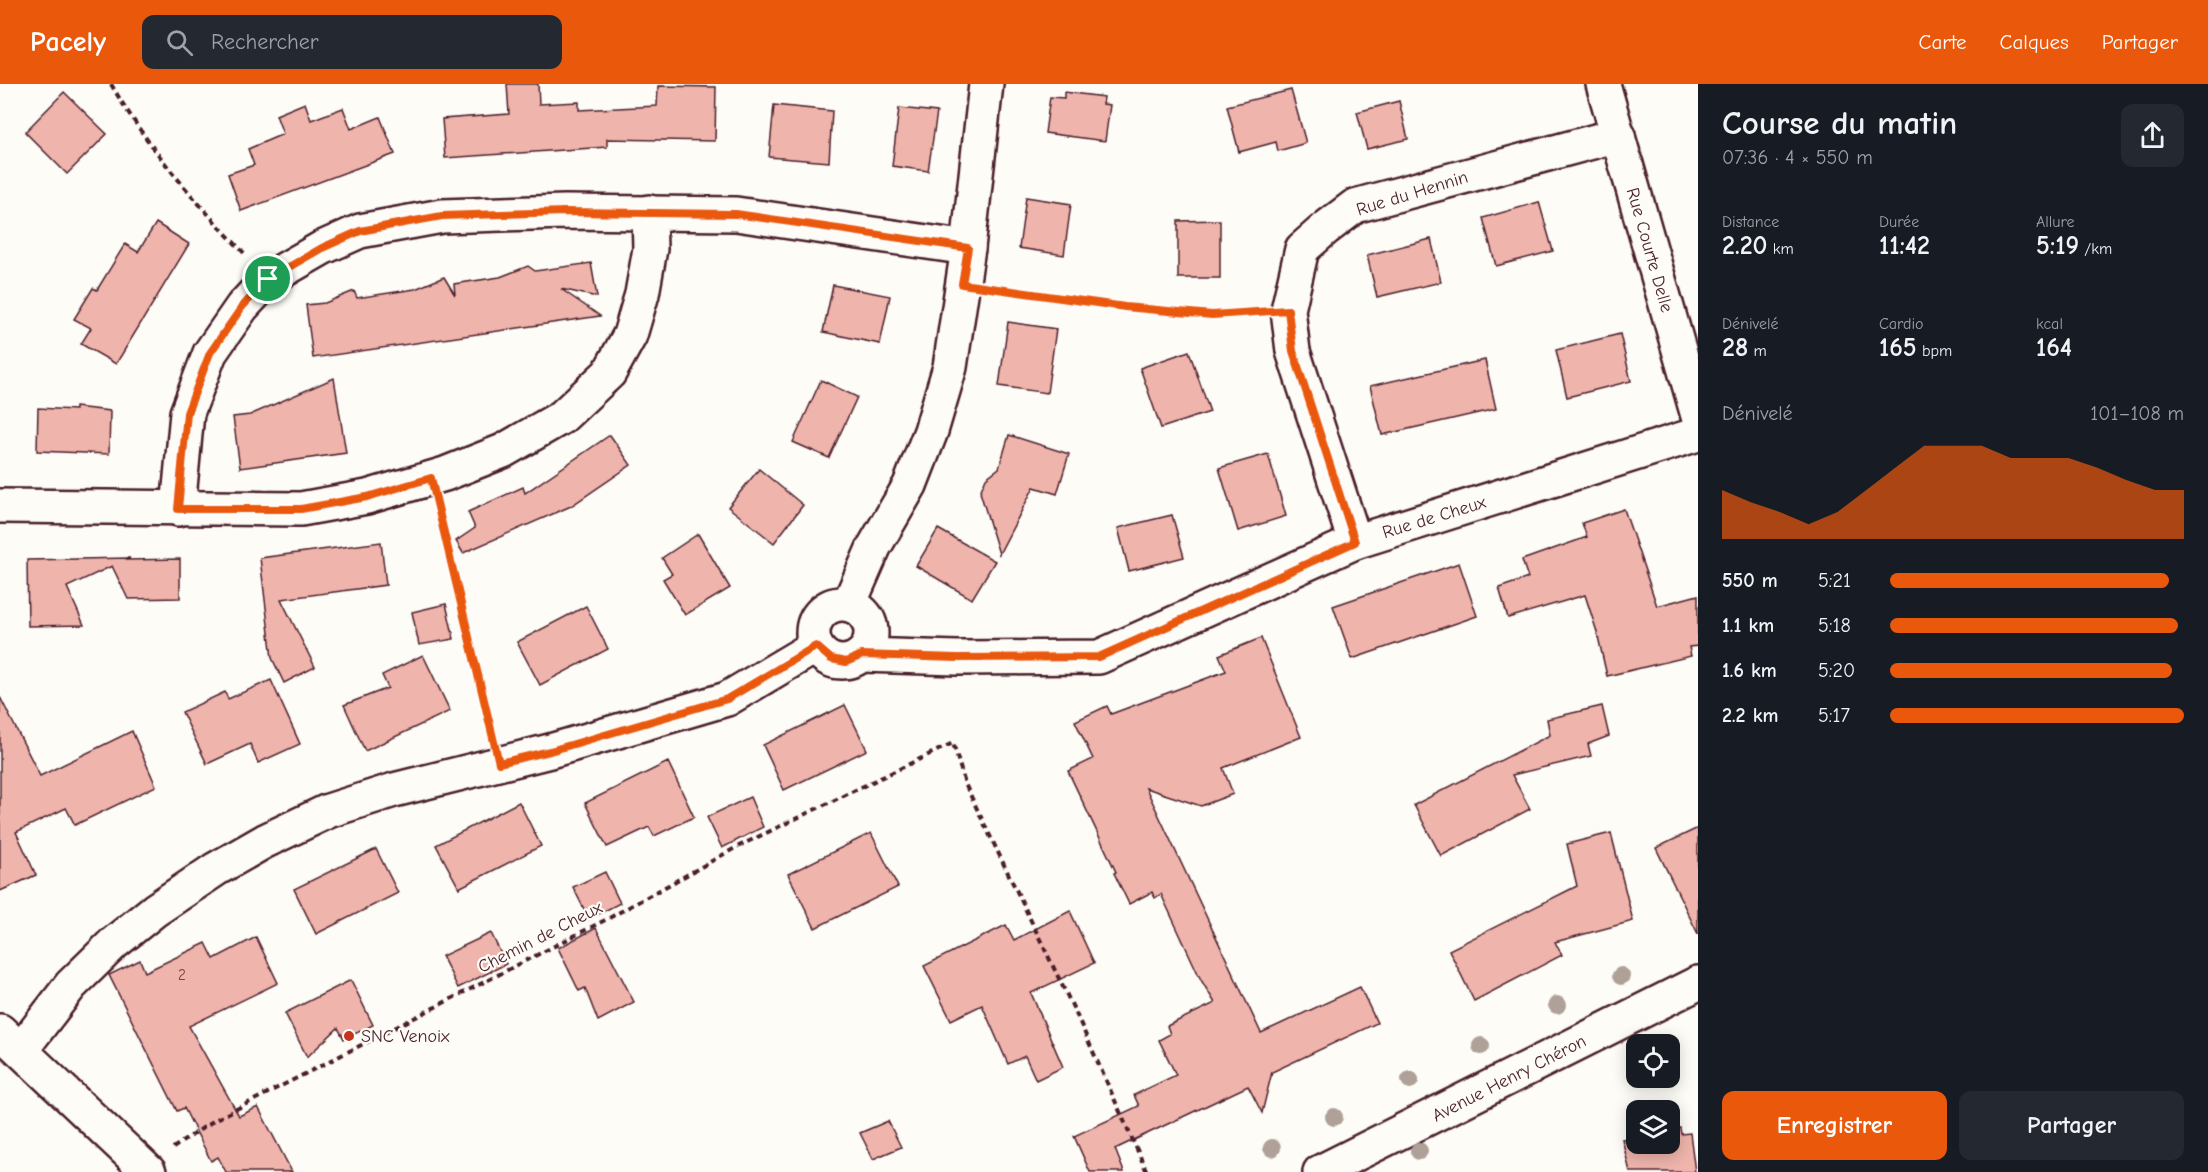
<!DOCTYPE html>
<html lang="fr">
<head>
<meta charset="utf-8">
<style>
	:root { --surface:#171b24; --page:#242831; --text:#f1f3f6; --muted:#9ea1a6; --accent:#ea580c }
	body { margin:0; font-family:"Comic Neue",sans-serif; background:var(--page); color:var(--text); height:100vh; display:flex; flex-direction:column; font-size:22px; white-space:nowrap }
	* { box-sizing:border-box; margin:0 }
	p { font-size:20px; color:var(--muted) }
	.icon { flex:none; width:33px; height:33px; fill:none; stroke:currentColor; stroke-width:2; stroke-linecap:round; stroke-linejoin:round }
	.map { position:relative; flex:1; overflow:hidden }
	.drawer { display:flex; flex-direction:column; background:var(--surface); width:510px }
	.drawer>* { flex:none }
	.buttons { position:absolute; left:1626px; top:950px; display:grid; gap:12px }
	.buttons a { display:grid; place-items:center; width:54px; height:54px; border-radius:12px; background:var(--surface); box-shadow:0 3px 15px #0003; font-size:30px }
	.pin { position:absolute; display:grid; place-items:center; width:51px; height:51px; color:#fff; margin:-26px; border:3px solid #fff; border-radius:50%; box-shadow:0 2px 6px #0007 }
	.round { display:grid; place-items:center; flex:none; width:63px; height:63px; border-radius:12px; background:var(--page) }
	.summary { display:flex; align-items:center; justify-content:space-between; height:102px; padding:0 24px }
	h1 { font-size:33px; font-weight:700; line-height:45px }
	.metrics { display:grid; grid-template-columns:repeat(3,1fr); gap:9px; height:102px; padding:6px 24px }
	.metrics div { display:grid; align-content:center }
	.metrics b { font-size:26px; font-weight:700 }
	.metrics small { font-size:16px; font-weight:400 }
	.metrics p { font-size:16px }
	.chart { height:168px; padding:12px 24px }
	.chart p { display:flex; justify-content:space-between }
	.chart svg { width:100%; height:108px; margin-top:6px; fill:var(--accent); opacity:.7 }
	.primary-button { display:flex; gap:12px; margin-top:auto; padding:12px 24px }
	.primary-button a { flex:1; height:69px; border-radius:12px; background:var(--accent); color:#fff; font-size:24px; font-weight:700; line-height:69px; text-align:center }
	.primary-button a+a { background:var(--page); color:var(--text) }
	ul { padding:0 24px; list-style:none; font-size:20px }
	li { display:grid; grid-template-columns:96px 72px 1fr; align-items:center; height:45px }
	li i { height:15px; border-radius:8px; background:var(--accent) }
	header { display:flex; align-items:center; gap:36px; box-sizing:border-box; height:84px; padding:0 30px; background:var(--accent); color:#fff }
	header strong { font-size:28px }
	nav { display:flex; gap:33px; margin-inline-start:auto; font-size:21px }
	.search { width:420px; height:54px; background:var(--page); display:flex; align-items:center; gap:15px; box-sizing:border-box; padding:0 21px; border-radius:12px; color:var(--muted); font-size:22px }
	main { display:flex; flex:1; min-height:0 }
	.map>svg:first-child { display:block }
</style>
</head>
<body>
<header>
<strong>Pacely</strong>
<div class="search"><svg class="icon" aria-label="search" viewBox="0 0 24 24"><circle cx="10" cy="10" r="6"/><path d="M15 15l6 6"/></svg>Rechercher</div>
<nav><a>Carte</a><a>Calques</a><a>Partager</a></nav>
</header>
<main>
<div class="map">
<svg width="1698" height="1088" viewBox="0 0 1698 1088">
	<rect width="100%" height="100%" fill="#fdfcf7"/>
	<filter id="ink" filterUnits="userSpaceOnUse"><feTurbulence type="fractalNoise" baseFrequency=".0167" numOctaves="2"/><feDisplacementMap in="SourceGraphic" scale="12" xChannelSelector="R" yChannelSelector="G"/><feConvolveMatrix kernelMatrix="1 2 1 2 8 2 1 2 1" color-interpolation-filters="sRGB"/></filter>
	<g filter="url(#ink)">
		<g fill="#efb4ab" stroke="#4a1f2b" stroke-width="1.5">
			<path d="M507,0H538L539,20L579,18V26L657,22L658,2L716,3L715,57L607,55V63L445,74L442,35L509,30Z"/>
			<path d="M1291,6L1306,59L1278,67L1276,58L1239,68L1227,22Z"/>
			<path d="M64,8L107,50L67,90L25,48Z"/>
			<path d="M1064,8L1104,13L1103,20L1110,21L1105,57L1045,49L1050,13L1064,14Z"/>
			<path d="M1399,17L1408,55L1367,65L1357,28Z"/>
			<path d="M305,19L311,36L343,24L351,45L380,33L395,70L241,127L228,90L254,81L248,65L283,50L276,31Z"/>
			<path d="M774,21L832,27L829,78L769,73Z"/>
			<path d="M899,24L937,28L928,87L892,82Z"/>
			<path d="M1026,113L1071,120L1064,171L1019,164Z"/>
			<path d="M1539,118L1553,167L1496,182L1483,134Z"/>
			<path d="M1220,136V194H1178V137Z"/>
			<path d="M156,139L189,160L116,280L81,260L91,244L74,235L93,204L97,206L125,160L138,168Z"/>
			<path d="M1431,155L1441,198L1377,213L1367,171Z"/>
			<path d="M591,179L597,213L561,205L600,232L313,274L306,221L325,219L354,207L357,214L415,205L444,193L455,211L454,200L500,193L528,182L535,187Z"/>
			<path d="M833,201L890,212L880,260L823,248Z"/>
			<path d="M1008,238L1056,245L1047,309L999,302Z"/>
			<path d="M1620,250L1631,297L1567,313L1556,266Z"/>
			<path d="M1189,267L1210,328L1161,344L1140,284Z"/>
			<path d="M1485,276L1496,325L1382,351L1370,302Z"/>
			<path d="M334,294L346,369L240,384L233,333L250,331Z"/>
			<path d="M821,296L857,313L829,374L793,358Z"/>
			<path d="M75,323L110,327L109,370L37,367L38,324L75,326Z"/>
			<path d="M610,351L631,381L571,422L463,469L456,457L475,444L468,428L523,403L525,409Z"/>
			<path d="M1009,351L1069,370L1057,410L1034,403L999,470L980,408L986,394L999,384Z"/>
			<path d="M1268,370L1286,432L1238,447L1219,384Z"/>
			<path d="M759,385L803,421L774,459L728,423Z"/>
			<path d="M1624,425L1657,522L1698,511V562L1689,563L1691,572L1607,592L1597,548L1585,511L1508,534L1499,504L1528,494L1522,476L1587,453L1582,439Z"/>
			<path d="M1172,431L1184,473L1129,487L1118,444Z"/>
			<path d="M938,445L995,477L972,515L916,482Z"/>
			<path d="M698,450L730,504L685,531L663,495L672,490L662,474Z"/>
			<path d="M381,458L386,501L281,515L315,583L284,599L272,574L260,474Z"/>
			<path d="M130,474L126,476L180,475V514L128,515L112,482L67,503L84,541L28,542L27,476Z"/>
			<path d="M1459,479L1477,532L1352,575L1333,522Z"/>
			<path d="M446,520L454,555L419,561L412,528Z"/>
			<path d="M586,522L608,565L540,601L517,558Z"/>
			<path d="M1261,554L1301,653L1223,684L1233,710L1201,722L1146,704L1261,949L1360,903L1377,939L1272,988L1262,1029L1248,1002L1115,1065L1124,1088H1090L1074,1052L1139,1022L1134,1011L1176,991L1159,956L1170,950L1167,942L1215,919L1201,896L1161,810L1155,814L1152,808L1129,820L1114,789L1116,788L1068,687L1093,675L1075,637L1107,622L1111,630L1226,587L1219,571Z"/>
			<path d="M423,571L450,627L365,667L344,621L388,604L382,591Z"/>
			<path d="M271,596L300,660L258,679L250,660L207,680L182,628L225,608L228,615Z"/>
			<path d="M0,613L40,692L132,647L156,702L75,741L66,724L16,748L36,791L0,807Z"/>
			<path d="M845,621L867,666L784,706L763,661Z"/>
			<path d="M1602,622L1609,652L1588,660L1591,672L1512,691L1530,725L1441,772L1414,721L1550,651L1547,635Z"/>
			<path d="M668,678L694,733L654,752L649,743L607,763L585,719Z"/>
			<path d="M750,713L763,743L722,764L707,733Z"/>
			<path d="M519,718L541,762L459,804L436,761Z"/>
			<path d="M1698,744V850L1656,764Z"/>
			<path d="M871,749L898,803L815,844L788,790Z"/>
			<path d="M1611,749L1633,837L1555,858L1562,871L1474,917L1449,866L1577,802L1567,760Z"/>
			<path d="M376,765L398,809L316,850L294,805Z"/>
			<path d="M605,788L620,819L589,835L573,803Z"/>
			<path d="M1070,827L1094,879L1031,909L1063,983L1036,996L1025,972L1008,980L982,921L951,936L924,882L1006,841L1014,856Z"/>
			<path d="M596,844L634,918L598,937L585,904L579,907L558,864Z"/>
			<path d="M491,849L506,880L458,904L442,872Z"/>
			<path d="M256,853L278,899L189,942L239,1032L258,1023L292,1088H226L218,1073L211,1077L184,1024L177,1027L109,891L140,876L145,888L206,859L214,875Z"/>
			<path d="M351,896L373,941L344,955L338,944L307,973L285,929Z"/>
			<path d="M888,1037L901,1063L873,1075L860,1049Z"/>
			<path d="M1680,1044L1681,1050L1690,1049L1695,1088H1630L1622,1055L1636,1053V1059H1670V1046Z"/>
		</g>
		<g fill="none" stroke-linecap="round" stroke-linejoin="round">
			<defs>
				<g id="minor">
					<path d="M1603,0L1698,332"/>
					<path d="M0,422L301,425L367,413L445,390L503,367L562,333L609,289L630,251L642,210L650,165L649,128"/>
					<path d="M178,425L187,329L210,269L242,223L268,195L322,164L360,147L442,132L565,128L736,130L968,164"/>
					<path d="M1355,458L1293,267L1288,226L1302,165L1326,144L1355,122L1618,51"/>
					<circle cx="842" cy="549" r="29"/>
					<path d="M849,520L874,463L910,401L931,347L950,283L968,164L986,0"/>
					<path d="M862,571L957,574L1099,573L1355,458L1698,350"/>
					<path d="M0,947L149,1088"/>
					<path d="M21,966L71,901L114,859L155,826L216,785L265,757L328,727L394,706L550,667L727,615L816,562"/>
				</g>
				<path id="secondary" d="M1320,1088L1698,899"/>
			</defs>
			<use href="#minor" stroke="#4a1f2b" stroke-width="38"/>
			<use href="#secondary" stroke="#4a1f2b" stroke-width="38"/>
			<g stroke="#4a1f2b" stroke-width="4" stroke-dasharray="6 4.5" stroke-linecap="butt">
				<path d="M111,0C147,63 194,116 244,169"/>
				<path d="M996,205C1081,217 1168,234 1253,228"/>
				<path d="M439,427L491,647"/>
				<path d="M173,1064L213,1037L609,834L737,763L953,659L965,700L1078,934L1147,1088"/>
			</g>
			<use href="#minor" stroke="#fdfcf7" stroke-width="33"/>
			<use href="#secondary" stroke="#fdfcf7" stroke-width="33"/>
		</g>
		<g fill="#afa197">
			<circle cx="1621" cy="892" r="9"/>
			<circle cx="1557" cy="921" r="9"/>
			<circle cx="1481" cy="962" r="9"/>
			<circle cx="1410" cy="996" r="9"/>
			<circle cx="1334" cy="1033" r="9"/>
			<circle cx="1272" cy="1064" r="9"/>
			<circle cx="1419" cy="1067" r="9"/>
		</g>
	</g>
	<g fill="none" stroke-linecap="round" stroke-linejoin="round" filter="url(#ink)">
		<defs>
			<path id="route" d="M565,128L736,130L968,164L962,200L1125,223L1212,231L1288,226L1293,267L1355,458L1099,573L957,574L862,571L846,578L831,575L816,562L727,615L550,667L499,679L431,394L367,413L301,425H178L187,329L210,269L242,223L268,195L322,164L360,147L442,132Z"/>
		</defs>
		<use href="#route" stroke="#fff" stroke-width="12"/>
		<use href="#route" stroke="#ea580c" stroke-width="8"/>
	</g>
	<circle fill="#c8321e" stroke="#fdfcf7" stroke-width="2" cx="349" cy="952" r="6"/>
	<g text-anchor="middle" stroke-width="4.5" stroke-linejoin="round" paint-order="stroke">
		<g font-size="15" fill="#73444b">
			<text x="182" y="896">2</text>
		</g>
		<g font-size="18" fill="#4a1f2b" stroke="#fdfcf7">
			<text transform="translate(1412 109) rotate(-17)" y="6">Rue du Hennin</text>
			<text transform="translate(1650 166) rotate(74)" y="6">Rue Courte Delle</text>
			<text transform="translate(1434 433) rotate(-17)" y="6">Rue de Cheux</text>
			<text transform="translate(540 853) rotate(-27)" y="6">Chemin de Cheux</text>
			<text transform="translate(1509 994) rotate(-27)" y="6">Avenue Henry Chéron</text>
		</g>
		<g font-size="18" fill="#4a1f2b" stroke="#fdfcf7" text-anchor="start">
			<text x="361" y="958">SNC Venoix</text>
		</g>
	</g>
</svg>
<div class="buttons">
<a><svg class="icon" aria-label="locate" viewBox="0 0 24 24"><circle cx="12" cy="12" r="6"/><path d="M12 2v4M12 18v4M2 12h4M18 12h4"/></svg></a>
<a><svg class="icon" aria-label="layers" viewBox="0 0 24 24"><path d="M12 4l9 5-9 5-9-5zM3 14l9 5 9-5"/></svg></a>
</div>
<div class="pin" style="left:268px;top:195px;background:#1e9e55"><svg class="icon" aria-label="arrive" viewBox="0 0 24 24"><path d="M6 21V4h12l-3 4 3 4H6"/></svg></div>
</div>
<section class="drawer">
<div class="summary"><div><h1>Course du matin</h1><p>07:36 · 4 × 550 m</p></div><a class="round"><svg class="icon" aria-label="share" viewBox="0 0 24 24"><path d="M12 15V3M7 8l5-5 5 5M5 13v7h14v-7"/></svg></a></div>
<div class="metrics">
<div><p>Distance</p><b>2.20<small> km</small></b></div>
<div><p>Durée</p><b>11:42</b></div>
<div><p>Allure</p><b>5:19<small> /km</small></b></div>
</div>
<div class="metrics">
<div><p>Dénivelé</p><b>28<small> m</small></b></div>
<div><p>Cardio</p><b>165<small> bpm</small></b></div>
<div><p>kcal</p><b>164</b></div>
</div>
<div class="chart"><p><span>Dénivelé</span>101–108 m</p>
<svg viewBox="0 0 160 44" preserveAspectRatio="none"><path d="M0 44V24L10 29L20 33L30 38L40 33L50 24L60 15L70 6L80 6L90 6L100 11L110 11L120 11L130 15L140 20L150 24L160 24V44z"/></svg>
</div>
<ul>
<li><b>550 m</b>5:21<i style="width:95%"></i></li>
<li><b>1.1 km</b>5:18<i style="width:98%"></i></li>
<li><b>1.6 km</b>5:20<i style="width:96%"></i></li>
<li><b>2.2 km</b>5:17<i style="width:100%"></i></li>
</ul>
<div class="primary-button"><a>Enregistrer</a><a>Partager</a></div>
</section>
</main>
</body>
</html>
